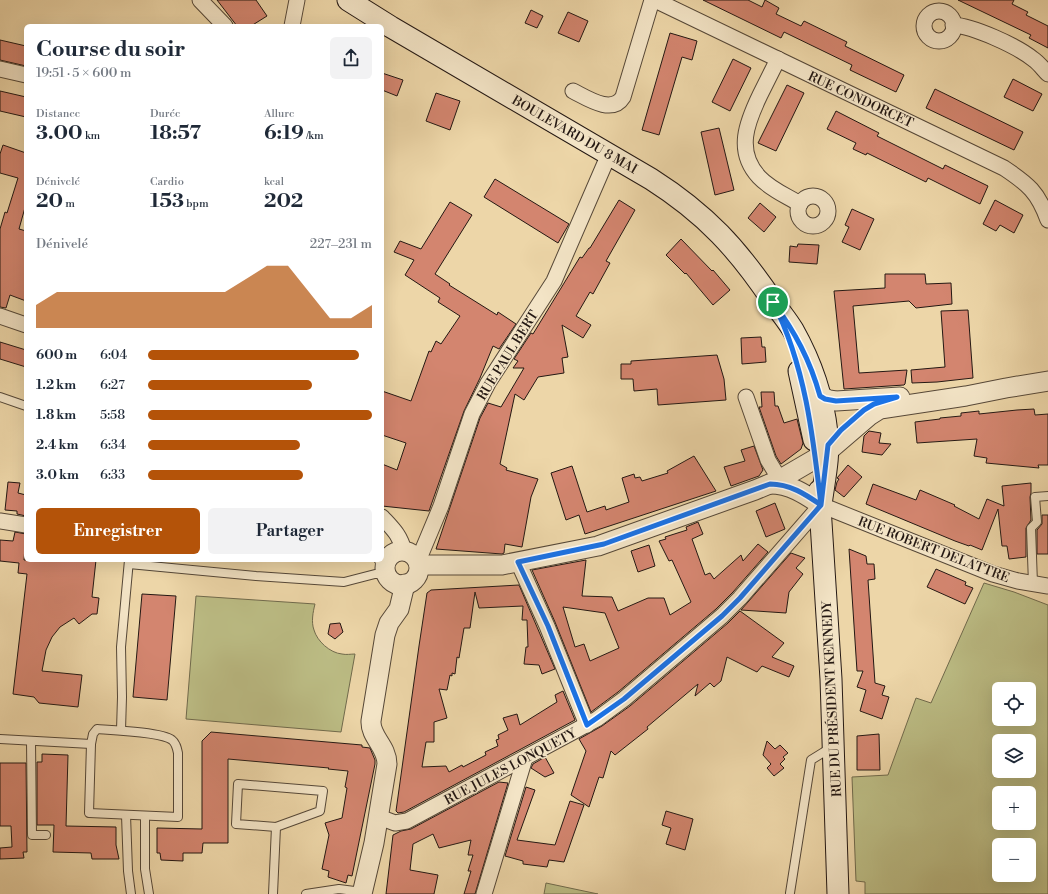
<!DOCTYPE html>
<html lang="fr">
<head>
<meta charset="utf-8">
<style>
	:root { --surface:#fff; --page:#f2f2f3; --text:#1f2937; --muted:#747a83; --accent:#b45309 }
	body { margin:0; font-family:"Libre Bodoni",serif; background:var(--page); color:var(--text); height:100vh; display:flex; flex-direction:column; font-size:15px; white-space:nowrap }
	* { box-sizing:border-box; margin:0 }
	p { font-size:13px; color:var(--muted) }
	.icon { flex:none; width:22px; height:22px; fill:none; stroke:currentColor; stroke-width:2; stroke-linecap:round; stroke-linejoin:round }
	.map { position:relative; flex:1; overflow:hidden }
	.panel { position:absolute; left:24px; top:24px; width:360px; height:538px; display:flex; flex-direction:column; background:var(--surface); border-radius:6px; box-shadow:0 4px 16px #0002 }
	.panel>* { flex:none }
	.controls { position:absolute; left:992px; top:682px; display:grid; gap:8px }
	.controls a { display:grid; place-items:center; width:44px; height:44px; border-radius:6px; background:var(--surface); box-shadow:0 4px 16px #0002; font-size:20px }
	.pin { position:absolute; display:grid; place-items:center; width:34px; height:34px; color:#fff; margin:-17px; border:2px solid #fff; border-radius:50%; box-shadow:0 1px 4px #0007 }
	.round { display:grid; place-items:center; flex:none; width:42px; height:42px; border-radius:6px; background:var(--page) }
	.summary { display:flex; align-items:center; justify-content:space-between; height:68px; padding:0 12px }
	h1 { font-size:22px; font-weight:700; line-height:30px }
	.stats { display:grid; grid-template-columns:repeat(3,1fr); gap:6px; height:68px; padding:4px 12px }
	.stats div { display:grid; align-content:center }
	.stats b { font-size:20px; font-weight:700 }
	.stats small { font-size:11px; font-weight:400 }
	.stats p { font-size:11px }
	.chart { height:112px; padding:8px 12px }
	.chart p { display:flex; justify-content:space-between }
	.chart svg { width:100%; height:72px; margin-top:4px; fill:var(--accent); opacity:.7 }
	.cta { display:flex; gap:8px; margin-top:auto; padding:8px 12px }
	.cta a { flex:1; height:46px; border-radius:6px; background:var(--accent); color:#fff; font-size:16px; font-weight:700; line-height:46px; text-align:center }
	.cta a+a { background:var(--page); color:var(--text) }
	ul { padding:0 12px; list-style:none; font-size:13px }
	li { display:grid; grid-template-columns:64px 48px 1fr; align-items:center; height:30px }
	li i { height:10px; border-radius:5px; background:var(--accent) }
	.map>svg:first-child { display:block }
</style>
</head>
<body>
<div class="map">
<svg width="1048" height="894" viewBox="0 0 1048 894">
	<rect width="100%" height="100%" fill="#edd6a8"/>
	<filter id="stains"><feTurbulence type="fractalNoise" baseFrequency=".005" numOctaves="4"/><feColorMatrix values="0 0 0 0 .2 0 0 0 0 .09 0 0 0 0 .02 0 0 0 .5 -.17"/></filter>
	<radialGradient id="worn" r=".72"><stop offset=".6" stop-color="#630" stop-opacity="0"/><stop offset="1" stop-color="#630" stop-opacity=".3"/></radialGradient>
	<g fill="#bcbd85" stroke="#706a4c" fill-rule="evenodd">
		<path d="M984,583L1014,592L1048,605V894H865V882L856,881L852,777L888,775L916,698L931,703ZM999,689H1029V719H999ZM999,741H1029V771H999ZM999,793H1029V823H999ZM999,845H1029V875H999Z"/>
		<path d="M196,596L315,604C313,612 311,622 314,630C317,641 330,653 342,654C346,655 351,654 355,654L341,732L186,719Z"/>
		<path d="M546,883L598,894H544Z"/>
	</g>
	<g fill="#d3856f" stroke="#241813" fill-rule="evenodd">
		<path d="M217,0H256L267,16L251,26H237Z"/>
		<path d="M703,0H748L762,7L765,0L779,8L776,14L801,26L804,21L847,42L845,46L904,75L896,92L850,70L852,65L784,32L781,38Z"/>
		<path d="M958,0H1014L1012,4L1028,12L1026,15L1048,26V48L1029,38L1031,35Z"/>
		<path d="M531,10L543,16L537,28L525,23Z"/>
		<path d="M568,12L588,21L579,42L558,33Z"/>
		<path d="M670,33L697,41L692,60L682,57L659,135L642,130Z"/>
		<path d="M0,40L26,46V66L0,60Z"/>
		<path d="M733,59L751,68L730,111L712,102Z"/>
		<path d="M382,73L403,80L397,96L382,90Z"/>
		<path d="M1013,79L1042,94L1033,111L1004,97Z"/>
		<path d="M787,85L804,93L776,151L758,143Z"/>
		<path d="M935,89L1023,132L1014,150L926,108Z"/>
		<path d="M0,91L26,97V117L0,111Z"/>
		<path d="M436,93L460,101L450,130L426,121Z"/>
		<path d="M836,111L879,133L877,136L943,169L945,165L988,186L980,204L928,178L926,182L867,153L866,155L853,149L856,143L827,129Z"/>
		<path d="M719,128L734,190L715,195L701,132Z"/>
		<path d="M3,145L26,153V204L19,229L26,231V301L10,295L6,308L0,307V229L5,212L7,213L18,178L0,173V154Z"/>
		<path d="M495,179L569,224L558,243L484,197Z"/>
		<path d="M619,200L635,210L606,261L610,263L593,294L590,292L576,316L591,325L583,338L562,325L568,357L562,358L564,373L538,377L524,400L515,394L500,464L507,468L506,470L538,479L531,497L522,547L505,544L504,553L502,554L436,549L480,418L488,403L501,407L524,368H513L518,361L514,359L531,333L533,334L580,257L582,258L589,248H590Z"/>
		<path d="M995,200L1023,215L1014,233L1000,225L996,231L983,224Z"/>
		<path d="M450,202L472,215L435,274L450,284L449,285L497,315L498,312L516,324L499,349L493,346L480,378L464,411L429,511L382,506V464L397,470L406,443L382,435V391L411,401L429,351L431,352L436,341L441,344L460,316L438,302L440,298L405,275L414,260L394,252L400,241L421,249Z"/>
		<path d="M760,203L776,217L764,232L748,218Z"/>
		<path d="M852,209L874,219L860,250L842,242L849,227L845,225Z"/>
		<path d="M681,239L712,271L713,270L730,290L713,305L686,273L685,274L666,255Z"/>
		<path d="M798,244L819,245L817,264L789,262L790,246L797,247Z"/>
		<path d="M885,274H925L926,284L951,283L952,304L916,308L909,301L853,306L859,373L907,370L905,384L904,385L844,389L834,291L885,288Z"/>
		<path d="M968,310L973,378L937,382L912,383L911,370L945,367L941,311Z"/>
		<path d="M761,337L762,347H765L766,362L742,364L741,338Z"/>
		<path d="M0,342L26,350V367L0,359Z"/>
		<path d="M717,355L724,379L726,400L658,405L657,389L634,391L633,379H621V364H631V361Z"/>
		<path d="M761,392H774L775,406H778L784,423L797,419L803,443L801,449L781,464L776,456L759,407H762Z"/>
		<path d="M1034,409L1035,415L1048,414V465H1038L1039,468L986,463L987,458L974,456L977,439L917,443L915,422L940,419V418L961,416V413L979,411V414L1017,410Z"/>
		<path d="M869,431L881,433L879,443L891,444L882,455L862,452L864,436Z"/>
		<path d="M754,446L763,470L759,476L731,486L724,467L745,461L741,450Z"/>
		<path d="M694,456L716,491L585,534L579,515L566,520L551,473L572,466L587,512L605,506L606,510L629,502L622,478L634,474L635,478L640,477L642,481L668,473L667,471Z"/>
		<path d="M848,465L862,477L844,497L835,490L837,482L839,479L837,478Z"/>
		<path d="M8,482L20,483L18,493L26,495V516L17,514V511L5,510Z"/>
		<path d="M1031,483V493L1030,497L1031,520L1026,528V557L1009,559L1007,546H1002L998,509L982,550L970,545L969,546L955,541L866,504L873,484L916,500L920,490L955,505L954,506L979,519L987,499L1004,506L1002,486Z"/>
		<path d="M775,503L785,529L766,537L756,511Z"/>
		<path d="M1042,515H1048V554H1037V530L1042,524Z"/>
		<path d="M698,522L703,534L692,539L705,575L710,573L714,579L741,555L743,561L758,544L768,552L733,592L716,609L618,692L591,712L555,622L532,570L586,560L582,596L612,597L618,611L648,598H664L670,615L691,602L672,560L669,561L659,541L666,539L665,537L687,530L686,527ZM563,607L605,613L619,648L590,661L584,644L575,647Z"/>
		<path d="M15,532L26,534L24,560H96L92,597L99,598L97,614H92L79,624L74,618L60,627L52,637L46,650L42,671L82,675L78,707L39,703L34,697L13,694L27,574L18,573L19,563L0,561V540L13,541Z"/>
		<path d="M649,545L655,566L638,572L631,551Z"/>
		<path d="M849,549L866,556L867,564H874L875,579L868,580L875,683L885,686L882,695L889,697L882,719L860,711L866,690L857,687L863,671H857Z"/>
		<path d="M791,553L805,558L796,568L803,574L789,592L786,613L741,610Z"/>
		<path d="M936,569L966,582L965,585L973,588L965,604L927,587Z"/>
		<path d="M519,585L555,669L542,674L539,665L524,664L526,647H528L527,620H522L523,606L479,608L475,592L470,628H464L459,658L457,657L455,674L452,673V676L450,675L447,690L439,689L447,718L434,722V742H426L422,767L446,766L449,772L462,765L463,767L486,755L485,752L498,746L496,740L499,739L498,735L508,730L503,718L517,714L520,725L557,702L555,695L563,691L575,720L404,812L398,813L396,811L419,646L427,593L431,590Z"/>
		<path d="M142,594L176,596L167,700L133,697Z"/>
		<path d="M740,611L784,643L772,657L794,666L789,677L762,666L757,672L727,657L721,681L714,687L710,683L695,696L698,684L647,727L648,729L615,755L611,751L603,778L599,777L589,807L571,795L586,751L579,739L602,726L630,706L728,623Z"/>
		<path d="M340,623L343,632L335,639L328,634L330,624Z"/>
		<path d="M211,732L362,745V747L370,748L375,760V764L352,876L348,875L346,883L328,877L329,871L322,869L329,835L325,823L342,818L347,788L345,787L348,771L328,769L329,768L228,759V843H203L202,853H183V861L161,860L160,853H157V828L202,829V741Z"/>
		<path d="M879,734L880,770H857V736Z"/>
		<path d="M767,741L775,749L780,745L788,753L783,757L785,759L780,764L784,768L774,776L767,768L771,764L763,755Z"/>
		<path d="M42,754L68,755L66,826L116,827V845L119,859H92L91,853L53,852L54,825H37V762H42Z"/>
		<path d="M545,757L554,773L545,777L531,768L533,764Z"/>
		<path d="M0,763H26L27,852H23L24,858L0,859V848L12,847L11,826H0Z"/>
		<path d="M499,782L508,783L475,894H464L471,871H468L473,855H468L471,840L439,848L433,834L413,844L410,870L438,875L434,894H386L393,835L401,831L411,829Z"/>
		<path d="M526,787L535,790L517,840L555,845L570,801L584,805L564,862L549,860L547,867L523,864V861L505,856Z"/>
		<path d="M666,811L693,819L685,850L666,844L671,828L662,825Z"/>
	</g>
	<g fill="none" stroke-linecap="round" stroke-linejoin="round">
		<defs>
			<g id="service">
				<path d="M0,397L26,406"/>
				<path d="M129,564L256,576L344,582L375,574H382L388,576"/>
				<path d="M1033,584L1031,528L1037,522L1035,497L1048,496"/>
				<path d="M97,729C111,730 162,732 172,740C176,743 177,748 178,753V817L89,813L91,744L93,734Z"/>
				<path d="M121,730L122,697L121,647L129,560"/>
				<path d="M0,739L91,744"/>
				<path d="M31,741L32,835H46"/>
				<path d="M238,784L323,791L320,811L276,827L236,824Z"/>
				<path d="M126,815L128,871L131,894"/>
				<path d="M145,816V869L149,894"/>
				<path d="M790,893L811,760L832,747"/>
				<path d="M273,894L276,827"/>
				<path d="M306,894L339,889L362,892"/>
			</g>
			<g id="minor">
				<path d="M200,0L225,26"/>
				<path d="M655,0L1004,168C1028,184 1038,192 1048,220"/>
				<circle cx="939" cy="26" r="15"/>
				<path d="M953,25C973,26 1017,46 1033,59C1039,63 1043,69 1048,74"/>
				<path d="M292,26L297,0"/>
				<path d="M778,59C772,71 766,83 760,95C747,122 735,151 759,177C770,189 787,196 800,204"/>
				<path d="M0,69L26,75"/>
				<path d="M573,91C587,98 612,115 623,97L652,0"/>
				<circle cx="813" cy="211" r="15"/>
				<path d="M0,316L26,325"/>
				<path d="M746,397L768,460L783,485"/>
				<path d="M382,517C393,529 400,535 404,551"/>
				<path d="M0,521L26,525"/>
				<path d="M382,559L389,558"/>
				<path d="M418,561L441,506L472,414L488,383L554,281L609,154"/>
				<path d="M518,562L547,626L587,725"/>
				<path d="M379,817L395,823L407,821L597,719L624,699L722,616L740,598L821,505L993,574L1018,581L1048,586"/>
				<path d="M484,894L525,758"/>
			</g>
			<g id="tertiary">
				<path d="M820,396L829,400L836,401L900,397"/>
				<path d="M770,484C790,484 805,494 821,505"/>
				<circle cx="402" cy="568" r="17"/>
				<path d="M419,565H502L598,546L612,541L755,490L779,480L827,452L869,416L880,409L966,396L1006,388L1048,381"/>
				<path d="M362,894L374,843L387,764C387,746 370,737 371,721L385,635L389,623L399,609L405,584"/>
			</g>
			<g id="secondary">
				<path d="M348,0L391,27L651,179C706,214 738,249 774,303C780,312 787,320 793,330C811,362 823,396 827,433C830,456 824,481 821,505"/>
				<path d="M799,371L814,440"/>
				<path d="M819,491L831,679L838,894"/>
			</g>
		</defs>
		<use href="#service" stroke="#564838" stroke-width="10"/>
		<use href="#minor" stroke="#564838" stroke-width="17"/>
		<use href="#tertiary" stroke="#564838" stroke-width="21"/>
		<use href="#secondary" stroke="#241813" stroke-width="23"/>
		<use href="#service" stroke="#f3e4c6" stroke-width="8"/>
		<use href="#minor" stroke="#f3e4c6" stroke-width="15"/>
		<use href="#tertiary" stroke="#f3e4c6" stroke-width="19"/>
		<use href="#secondary" stroke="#f3e4c6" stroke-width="21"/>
	</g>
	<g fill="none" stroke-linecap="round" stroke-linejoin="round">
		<defs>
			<path id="route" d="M773,302C805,365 813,435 821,505L740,598L722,616L624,699L587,725L548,626L518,562L604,544L770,484C790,484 805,494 821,505L828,445L841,430L864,410L874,404L897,397L836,401L825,399L820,396C810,360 795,332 773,302"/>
		</defs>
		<use href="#route" stroke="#fff" stroke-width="8"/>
		<use href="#route" stroke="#1a73e8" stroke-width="5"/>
	</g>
	<g text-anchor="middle" stroke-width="3" stroke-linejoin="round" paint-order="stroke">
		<g font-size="13" fill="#241813" stroke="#f3e4c6">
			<text transform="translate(861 99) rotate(25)" y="5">RUE CONDORCET</text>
			<text transform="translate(575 134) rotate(30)" y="5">BOULEVARD DU 8 MAI</text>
			<text transform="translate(507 355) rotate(-58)" y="5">RUE PAUL BERT</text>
			<text transform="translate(934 549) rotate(21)" y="5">RUE ROBERT DELATTRE</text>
			<text transform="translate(831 699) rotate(-93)" y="5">RUE DU PRÉSIDENT KENNEDY</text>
			<text transform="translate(510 766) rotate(-28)" y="5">RUE JULES LONQUETY</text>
		</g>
	</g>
	<rect width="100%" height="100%" filter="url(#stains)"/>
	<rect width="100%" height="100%" fill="url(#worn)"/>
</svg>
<div class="controls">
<a><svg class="icon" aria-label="locate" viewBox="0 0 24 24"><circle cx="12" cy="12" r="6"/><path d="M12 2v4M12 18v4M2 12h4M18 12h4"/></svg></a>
<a><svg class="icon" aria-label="layers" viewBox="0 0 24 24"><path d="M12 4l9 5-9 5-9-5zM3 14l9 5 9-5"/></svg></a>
<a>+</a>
<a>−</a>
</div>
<div class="pin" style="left:773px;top:302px;background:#1e9e55"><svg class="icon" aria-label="arrive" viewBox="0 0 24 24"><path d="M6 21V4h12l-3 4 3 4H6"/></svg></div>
<section class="panel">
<div class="summary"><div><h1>Course du soir</h1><p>19:51 · 5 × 600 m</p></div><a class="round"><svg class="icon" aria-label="share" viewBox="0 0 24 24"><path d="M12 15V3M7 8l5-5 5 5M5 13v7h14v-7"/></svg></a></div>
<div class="stats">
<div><p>Distance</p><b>3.00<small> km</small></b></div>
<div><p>Durée</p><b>18:57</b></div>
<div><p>Allure</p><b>6:19<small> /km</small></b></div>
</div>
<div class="stats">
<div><p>Dénivelé</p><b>20<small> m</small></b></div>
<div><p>Cardio</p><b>153<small> bpm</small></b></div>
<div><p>kcal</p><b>202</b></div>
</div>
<div class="chart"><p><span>Dénivelé</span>227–231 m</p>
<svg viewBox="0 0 160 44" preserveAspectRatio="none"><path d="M0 44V30L10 22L20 22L30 22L40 22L50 22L60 22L70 22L80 22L90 22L100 14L110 6L120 6L130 22L140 38L150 38L160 30V44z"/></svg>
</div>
<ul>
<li><b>600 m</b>6:04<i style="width:94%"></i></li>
<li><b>1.2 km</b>6:27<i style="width:73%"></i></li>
<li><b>1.8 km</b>5:58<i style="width:100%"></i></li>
<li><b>2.4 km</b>6:34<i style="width:68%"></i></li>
<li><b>3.0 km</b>6:33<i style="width:69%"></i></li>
</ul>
<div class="cta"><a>Enregistrer</a><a>Partager</a></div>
</section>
</div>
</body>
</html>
